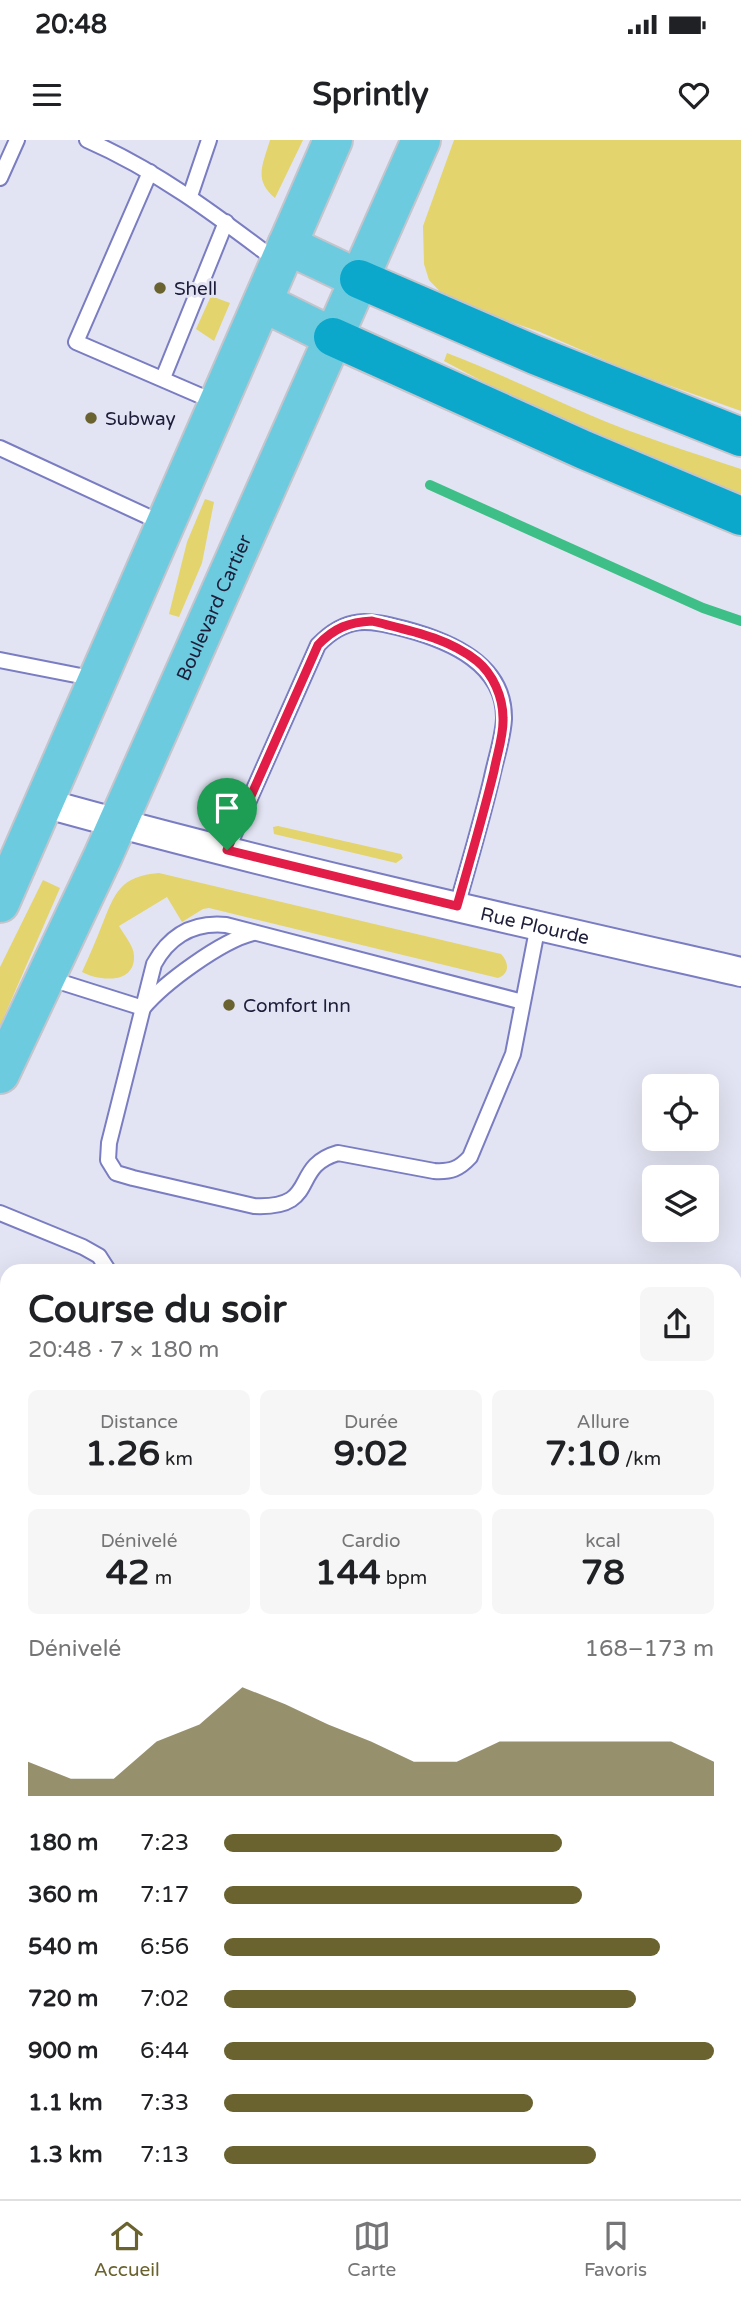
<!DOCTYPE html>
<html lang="fr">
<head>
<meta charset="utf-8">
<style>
	:root { --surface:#fff; --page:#f6f6f6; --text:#202124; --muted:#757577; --line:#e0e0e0; --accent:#6a622f }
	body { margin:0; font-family:"Varela Round",sans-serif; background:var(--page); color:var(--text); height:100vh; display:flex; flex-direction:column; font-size:26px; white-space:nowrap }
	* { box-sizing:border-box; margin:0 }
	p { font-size:23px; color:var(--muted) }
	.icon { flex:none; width:38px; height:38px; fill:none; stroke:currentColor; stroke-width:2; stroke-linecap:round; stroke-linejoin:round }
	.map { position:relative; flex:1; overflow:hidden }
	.sheet { position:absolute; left:0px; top:1124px; width:742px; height:936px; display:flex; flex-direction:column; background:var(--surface); border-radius:21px 21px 0 0; box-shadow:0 7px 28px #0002 }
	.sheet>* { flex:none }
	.fabs { position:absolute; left:642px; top:934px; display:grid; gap:14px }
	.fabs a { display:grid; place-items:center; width:77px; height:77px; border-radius:10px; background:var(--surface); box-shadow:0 7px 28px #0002; font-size:35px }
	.pin { position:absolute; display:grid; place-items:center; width:60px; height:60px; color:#fff; margin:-72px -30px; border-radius:50% 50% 50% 0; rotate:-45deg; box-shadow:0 0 7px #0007 }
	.pin .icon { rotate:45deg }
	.round { display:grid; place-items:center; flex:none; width:74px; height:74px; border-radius:10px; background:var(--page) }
	.summary { display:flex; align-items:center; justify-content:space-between; height:119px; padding:0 28px }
	h1 { font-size:38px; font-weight:800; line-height:52px }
	.metrics { display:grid; grid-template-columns:repeat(3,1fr); gap:10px; height:119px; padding:7px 28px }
	.metrics div { display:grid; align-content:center; border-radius:10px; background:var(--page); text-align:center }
	.metrics b { font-size:35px; font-weight:800 }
	.metrics small { font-size:19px; font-weight:400 }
	.metrics p { font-size:19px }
	.chart { height:196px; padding:14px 28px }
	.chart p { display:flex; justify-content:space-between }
	.chart svg { width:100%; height:126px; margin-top:7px; fill:var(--accent); opacity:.7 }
	ul { padding:0 28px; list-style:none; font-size:23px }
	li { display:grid; grid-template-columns:112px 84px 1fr; align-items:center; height:52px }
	li i { height:18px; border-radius:9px; background:var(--accent) }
	.status { display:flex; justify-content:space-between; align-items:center; height:49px; padding:0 35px; background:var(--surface); direction:ltr }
	.status svg { height:19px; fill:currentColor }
	header { display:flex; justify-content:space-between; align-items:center; height:91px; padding:0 28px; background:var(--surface); font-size:32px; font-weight:800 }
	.tab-bar { display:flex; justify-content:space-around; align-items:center; height:98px; border-top:2px solid var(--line); background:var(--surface); font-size:19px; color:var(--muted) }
	.tab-bar a { display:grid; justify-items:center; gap:4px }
	.tab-bar .on { color:var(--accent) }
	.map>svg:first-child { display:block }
</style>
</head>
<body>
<div class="status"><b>20:48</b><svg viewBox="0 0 49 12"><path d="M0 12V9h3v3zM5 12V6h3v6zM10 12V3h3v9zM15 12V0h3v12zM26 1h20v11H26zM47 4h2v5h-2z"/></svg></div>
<header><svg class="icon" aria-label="menu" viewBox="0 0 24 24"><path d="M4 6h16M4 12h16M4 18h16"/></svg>Sprintly<svg class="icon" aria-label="heart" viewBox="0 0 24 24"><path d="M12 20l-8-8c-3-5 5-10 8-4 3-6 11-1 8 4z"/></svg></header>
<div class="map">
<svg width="741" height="2059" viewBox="0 0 741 2059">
	<rect width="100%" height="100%" fill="#e3e4f3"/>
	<g fill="#e3d46d">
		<path d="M270,0H303L275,58C253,40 263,24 270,0Z"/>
		<path d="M454,0H741V271L634,233L540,192L502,179L480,177L449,161L429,140L424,124L423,86Z"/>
		<path d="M211,156L230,163L214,201L196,189Z"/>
		<path d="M447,213C496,232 542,254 590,275C639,296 690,312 741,329V359L508,255L444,221Z"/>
		<path d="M205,359L214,362L202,423L179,477L169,474L187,402Z"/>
		<path d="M278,686L401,714L403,718L396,723L274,694L273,687Z"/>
		<path d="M159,733L501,814C509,822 510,834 498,838L209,768L203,769L182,782L167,757L119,786C124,795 134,806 134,816C135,845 98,841 82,832C89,816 96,801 102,785C115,753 120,736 159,733Z"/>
		<path d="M43,740L60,748L0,886V827Z"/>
	</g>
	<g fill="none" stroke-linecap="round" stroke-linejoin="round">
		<path stroke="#3ebf88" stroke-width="10" d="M430,345L703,468L741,481"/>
		<defs>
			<g id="service">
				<path d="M87,0C158,31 217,76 278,122"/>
				<path d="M150,32L76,202L215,262"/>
				<path d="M0,38L17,0"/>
				<path d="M190,56L209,0"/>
				<path d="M163,238L226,82"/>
				<path d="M0,308L164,384"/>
				<path d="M0,520L96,539"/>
				<path d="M227,710L318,505C347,475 368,480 405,489C450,501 505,524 504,579C503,598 496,618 492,637C482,680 469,723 457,766"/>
				<path d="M48,838L143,868C164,843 221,801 253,793"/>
				<path d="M523,862L226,785C194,782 170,795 154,824L109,1003L108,1020L116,1033L133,1038L254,1066C321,1069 289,1027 338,1013L434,1031C451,1032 459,1029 470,1017L513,914L538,785"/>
				<path d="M0,1073L83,1107L99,1116L108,1130"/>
				<path d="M0,1216L7,1219"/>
				<path d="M0,1483L7,1485"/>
			</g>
			<g id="minor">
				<path id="s1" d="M44,663C274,727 508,779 741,832"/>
				<path d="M735,1833L741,1819"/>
				<path d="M735,1996L741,1997"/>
				<path d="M634,2059L637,2053"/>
			</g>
			<g id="primary">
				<path d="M287,105L359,139"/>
				<path d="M264,163L333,197"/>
				<path d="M0,763L333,0"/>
				<path id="s2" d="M0,934L103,716L421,0"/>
			</g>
			<g id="motorway">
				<path d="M359,139L535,215L741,297"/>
				<path d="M333,197L584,310L741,376"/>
			</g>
		</defs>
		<use href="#service" stroke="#7a7dc1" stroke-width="18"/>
		<use href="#minor" stroke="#7a7dc1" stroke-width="32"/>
		<use href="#primary" stroke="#c4c4cc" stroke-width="42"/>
		<use href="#motorway" stroke="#c4c4cc" stroke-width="42"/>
		<use href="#service" stroke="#fff" stroke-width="14"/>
		<use href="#minor" stroke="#fff" stroke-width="28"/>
		<use href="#primary" stroke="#6dcbe0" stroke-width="38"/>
		<use href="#motorway" stroke="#0ca8cc" stroke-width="38"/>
	</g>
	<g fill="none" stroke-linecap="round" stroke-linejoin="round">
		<defs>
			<path id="route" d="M372,481C407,490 447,497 477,521C493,534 503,557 503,578C504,595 497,614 494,631C483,676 470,721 457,766L227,710L318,505C334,488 349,482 372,481Z"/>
		</defs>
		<use href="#route" stroke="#fff" stroke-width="14"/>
		<use href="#route" stroke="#e11d48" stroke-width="9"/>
	</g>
	<g fill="#6a622f" stroke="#e3e4f3" stroke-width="2.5">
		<circle cx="160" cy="148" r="7"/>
		<circle cx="91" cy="278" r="7"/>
		<circle cx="229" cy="865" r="7"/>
	</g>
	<g text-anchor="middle" stroke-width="6" stroke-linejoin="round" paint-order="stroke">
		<g font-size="19" fill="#1e1e3a" stroke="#e3e4f3" text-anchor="start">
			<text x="174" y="155">Shell</text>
			<text x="105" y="285">Subway</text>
			<text x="243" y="872">Comfort Inn</text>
		</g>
		<g font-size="19" fill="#1e1e3a" stroke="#e3e4f3">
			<text dy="7" stroke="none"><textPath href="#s2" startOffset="513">Boulevard Cartier</textPath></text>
			<text dy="7" stroke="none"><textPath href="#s1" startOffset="506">Rue Plourde</textPath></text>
		</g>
	</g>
</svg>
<div class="fabs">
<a><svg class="icon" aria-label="locate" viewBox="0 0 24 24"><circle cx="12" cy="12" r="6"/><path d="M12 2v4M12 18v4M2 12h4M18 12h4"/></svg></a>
<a><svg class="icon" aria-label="layers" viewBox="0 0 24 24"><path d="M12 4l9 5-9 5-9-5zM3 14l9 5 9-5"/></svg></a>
</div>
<div class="pin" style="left:227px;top:710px;background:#1e9e55"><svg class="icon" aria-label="arrive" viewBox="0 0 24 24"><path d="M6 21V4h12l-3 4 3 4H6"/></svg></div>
<section class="sheet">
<div class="summary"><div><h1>Course du soir</h1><p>20:48 · 7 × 180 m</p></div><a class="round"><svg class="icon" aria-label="share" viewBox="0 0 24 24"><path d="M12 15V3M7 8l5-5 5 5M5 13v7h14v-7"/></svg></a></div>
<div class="metrics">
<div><p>Distance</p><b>1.26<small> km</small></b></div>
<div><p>Durée</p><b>9:02</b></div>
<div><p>Allure</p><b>7:10<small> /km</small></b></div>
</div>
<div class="metrics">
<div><p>Dénivelé</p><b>42<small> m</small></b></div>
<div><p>Cardio</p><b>144<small> bpm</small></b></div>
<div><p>kcal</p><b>78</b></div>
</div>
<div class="chart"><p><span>Dénivelé</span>168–173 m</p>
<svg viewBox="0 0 160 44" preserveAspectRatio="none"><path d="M0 44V32L10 38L20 38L30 25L40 19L50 6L60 12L70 19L80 25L90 32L100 32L110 25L120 25L130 25L140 25L150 25L160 32V44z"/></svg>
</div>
<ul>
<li><b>180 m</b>7:23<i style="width:69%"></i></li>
<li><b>360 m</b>7:17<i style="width:73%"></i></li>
<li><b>540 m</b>6:56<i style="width:89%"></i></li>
<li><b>720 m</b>7:02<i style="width:84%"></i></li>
<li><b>900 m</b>6:44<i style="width:100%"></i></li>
<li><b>1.1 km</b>7:33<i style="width:63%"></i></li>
<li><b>1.3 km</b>7:13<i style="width:76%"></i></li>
</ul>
</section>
</div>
<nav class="tab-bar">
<a class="on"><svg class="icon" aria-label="home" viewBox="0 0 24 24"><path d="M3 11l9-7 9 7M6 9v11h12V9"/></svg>Accueil</a>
<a><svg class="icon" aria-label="map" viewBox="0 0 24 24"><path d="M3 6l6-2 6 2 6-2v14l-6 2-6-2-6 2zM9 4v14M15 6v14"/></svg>Carte</a>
<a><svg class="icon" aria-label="saved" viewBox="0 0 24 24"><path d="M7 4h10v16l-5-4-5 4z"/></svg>Favoris</a>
</nav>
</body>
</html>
